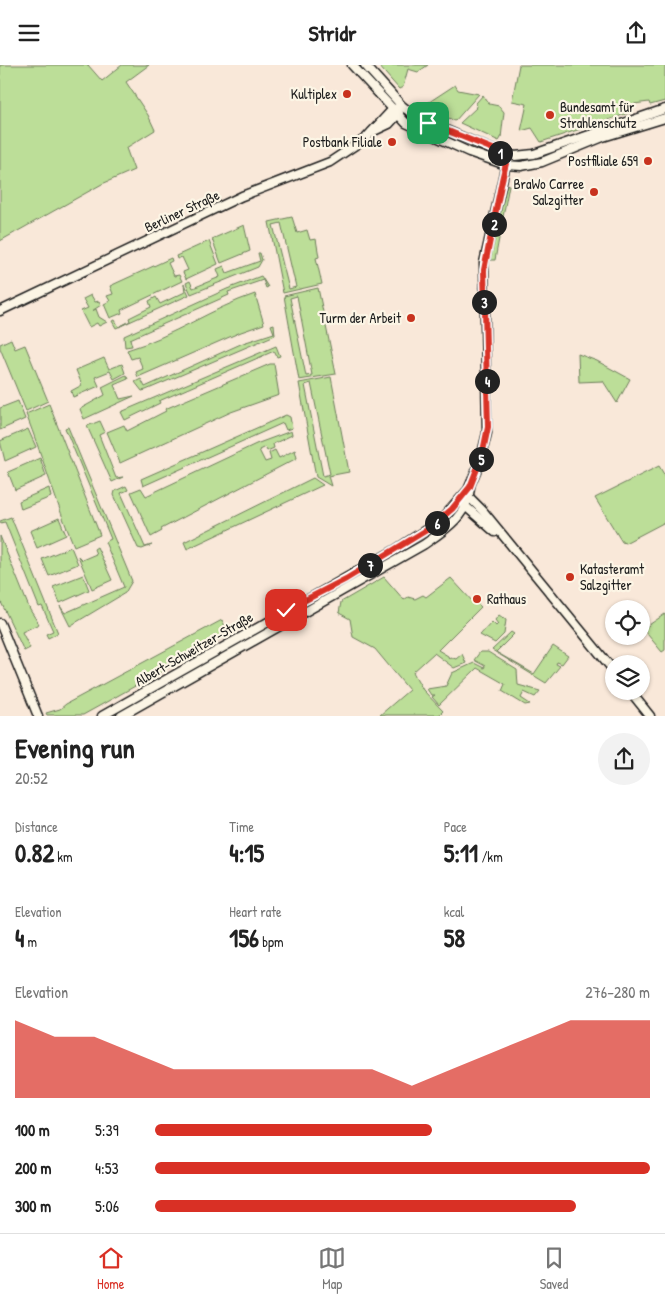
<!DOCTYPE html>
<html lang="en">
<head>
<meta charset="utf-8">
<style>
	:root { --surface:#fff; --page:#f2f2f2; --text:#222; --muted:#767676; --line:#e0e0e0; --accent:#d93025 }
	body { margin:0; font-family:"Patrick Hand",sans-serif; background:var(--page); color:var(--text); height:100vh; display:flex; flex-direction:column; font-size:19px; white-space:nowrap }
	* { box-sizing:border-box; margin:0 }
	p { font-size:16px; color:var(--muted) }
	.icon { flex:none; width:28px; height:28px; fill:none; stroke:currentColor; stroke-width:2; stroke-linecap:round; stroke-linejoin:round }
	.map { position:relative; height:651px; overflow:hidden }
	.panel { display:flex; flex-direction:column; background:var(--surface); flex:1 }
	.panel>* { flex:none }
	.fabs { position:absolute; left:605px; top:535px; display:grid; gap:10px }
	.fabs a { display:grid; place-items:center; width:45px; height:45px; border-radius:50%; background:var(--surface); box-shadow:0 1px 4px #0004; font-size:25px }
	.pin { position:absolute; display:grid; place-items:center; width:42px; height:42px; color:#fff; margin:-21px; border-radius:10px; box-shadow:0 2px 8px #0006 }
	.km { position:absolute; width:25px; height:25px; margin:-12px; border-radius:50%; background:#222; color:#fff; font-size:14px; line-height:25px; text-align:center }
	.round { display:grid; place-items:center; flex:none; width:52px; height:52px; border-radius:26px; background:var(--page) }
	.overview { display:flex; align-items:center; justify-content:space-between; height:85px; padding:0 15px }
	h1 { font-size:28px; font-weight:700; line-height:38px }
	.stats { display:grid; grid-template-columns:repeat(3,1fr); gap:8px; height:85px; padding:5px 15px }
	.stats div { display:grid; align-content:center }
	.stats b { font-size:25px; font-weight:700 }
	.stats small { font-size:14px; font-weight:400 }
	.stats p { font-size:14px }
	.chart { height:140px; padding:10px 15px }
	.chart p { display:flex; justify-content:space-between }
	.chart svg { width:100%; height:90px; margin-top:5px; fill:var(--accent); opacity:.7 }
	ul { padding:0 15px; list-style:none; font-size:16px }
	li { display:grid; grid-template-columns:80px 60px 1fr; align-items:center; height:38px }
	li i { height:12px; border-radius:6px; background:var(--accent) }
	header { display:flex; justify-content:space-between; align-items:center; height:65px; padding:0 15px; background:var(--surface); font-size:22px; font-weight:700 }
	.menu { display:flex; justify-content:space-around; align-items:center; height:70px; border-top:1px solid var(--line); background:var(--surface); font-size:14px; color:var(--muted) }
	.menu a { display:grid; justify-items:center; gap:2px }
	.menu .active { color:var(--accent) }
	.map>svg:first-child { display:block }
</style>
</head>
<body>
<header><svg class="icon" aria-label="menu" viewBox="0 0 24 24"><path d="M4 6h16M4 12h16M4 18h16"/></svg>Stridr<svg class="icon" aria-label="share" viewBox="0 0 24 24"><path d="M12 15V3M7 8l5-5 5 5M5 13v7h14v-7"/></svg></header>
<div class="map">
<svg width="665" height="651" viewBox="0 0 665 651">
	<rect width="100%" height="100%" fill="#f9e8d9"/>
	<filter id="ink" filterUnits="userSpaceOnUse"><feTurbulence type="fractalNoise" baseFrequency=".02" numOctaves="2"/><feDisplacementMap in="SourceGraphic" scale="10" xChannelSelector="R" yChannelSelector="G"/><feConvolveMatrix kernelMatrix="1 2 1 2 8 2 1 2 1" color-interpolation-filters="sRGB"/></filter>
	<g filter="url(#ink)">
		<g fill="#bcde98" stroke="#6c7d5a" fill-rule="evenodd">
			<path d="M0,0H88L102,16L122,0H149L126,17L148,50L155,65L126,83L134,105L102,119L0,176Z"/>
			<path d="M378,0H428L418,7L408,4L403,22L399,24Z"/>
			<path d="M519,0H665V36L650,40L649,37L634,39L632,47L541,77L532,63L521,66L527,39L512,36Z"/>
			<path d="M455,20L458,25L479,29L455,56L423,41Z"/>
			<path d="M483,30L489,39L499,41L504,47L501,73L499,76L460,58L477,42L476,38Z"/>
			<path d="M505,119L509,120L495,195H490Z"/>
			<path d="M292,152L297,168L307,165L310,175L316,174L319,192L316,193L322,219L283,228L269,157ZM281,158L296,222L289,224L273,160Z"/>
			<path d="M244,160L250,186L221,198L212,174Z"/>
			<path d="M209,176L218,199L186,214L183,207L188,205L182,192L177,194L176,191Z"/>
			<path d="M258,188H260L262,195L258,202L191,229L186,218L190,216L193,223L220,212L217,204L224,201L227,208L260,196Z"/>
			<path d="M171,193L172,196L168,198L174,211L179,210L182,216L121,245L122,248L110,253L104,239L110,236L107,231L113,229L110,221Z"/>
			<path d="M261,211L268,222L266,223L263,215L228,227L229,230L130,274L132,281L125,282L124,271L227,224Z"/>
			<path d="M184,219L189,230L116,263L112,256L115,255L119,262L130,256L129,253L151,242L149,236L156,232L160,239L185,227Z"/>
			<path d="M318,223L336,309L299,315L284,231ZM297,231L312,310L306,311L290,233Z"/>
			<path d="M255,229L264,259L241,267L138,312L136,307L143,304L138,292L131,294L127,285C174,271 212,243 255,229Z"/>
			<path d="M91,230L95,237L99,236L101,240L92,246L96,244L99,252L107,257L99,261L97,258L89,262L81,246L88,243L83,234Z"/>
			<path d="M274,259L275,270L146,325L142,326L135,317L141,314L145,322L243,278L274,268L271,260Z"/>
			<path d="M11,274L15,284L25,280L48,336L26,346L0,283V279Z"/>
			<path d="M276,281L280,291L277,292L274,286L159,336L160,338L125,355L121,347Z"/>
			<path d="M578,289L597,296L630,314L617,338L603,316L579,317Z"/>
			<path d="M104,293L109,304L122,299L125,308L114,314L110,306L95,312L99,321L73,332L71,326L82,320L76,305Z"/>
			<path d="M270,299H274L279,330L231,347L120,398L107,367L124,360L127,366L166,346L165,344Z"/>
			<path d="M126,310L128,314L114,320L120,334L134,331L84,354L80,344L105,330L102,322Z"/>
			<path d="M331,312L349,407L328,411L331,421L316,412L299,318ZM311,318L330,409L323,411L305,320Z"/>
			<path d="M18,336L25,354L0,365V343Z"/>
			<path d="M49,339L100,470L74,481C56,438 43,393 26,349Z"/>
			<path d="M286,350L290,352L292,363L286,365L283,358L143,421L141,414Z"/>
			<path d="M100,356L105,367L99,370L116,413L123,412L112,417L87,361Z"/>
			<path d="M68,362L132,516L125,528L70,561L60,541L65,548L124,522L105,477L111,474L65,363Z"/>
			<path d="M28,364L36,382L5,396L0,376Z"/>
			<path d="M291,366L292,370L273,379L274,383L267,386L265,382L259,385L265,397L271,395L269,388L275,385L279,393L295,385L297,393L161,464L162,466L151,472L131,427L141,423L146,431L256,379Z"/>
			<path d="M40,393L46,411L15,425L8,407Z"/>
			<path d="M659,401L665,411V457L625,478L622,477L595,433Z"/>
			<path d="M313,413L323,420L187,484L184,477Z"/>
			<path d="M126,421L128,425L121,428L145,482L152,480L142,484L138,483L114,430L115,426Z"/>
			<path d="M49,423L51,432L21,444L19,436Z"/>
			<path d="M11,452L58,568L48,573L46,569L53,566L42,541L39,542L5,457L0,458V456Z"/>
			<path d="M59,453L66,470L37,483L30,466Z"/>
			<path d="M0,471L30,545L39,559L22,567L30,583L24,586L0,535Z"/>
			<path d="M71,482L78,499L49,511L42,494Z"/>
			<path d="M97,482L112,515L92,524L78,491L82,495L96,489L94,484Z"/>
			<path d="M83,510L89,525L60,538L53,522Z"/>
			<path d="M384,512L404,535L408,532L415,534L423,530L426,532L451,513L474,538L476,537L481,542L438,585L448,591L449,594L450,592L456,594L462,589L466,598L454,603L434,588L413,607L423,625L443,646L439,650H380L409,625L375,584L353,572L350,554L339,548L341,537Z"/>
			<path d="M665,549V585L662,587L643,564Z"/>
			<path d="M499,550L506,555L504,569L495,578L480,570L492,557L496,561L498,559L495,555Z"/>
			<path d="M222,555L229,569L83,650H47L46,648L60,644L66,639Z"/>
			<path d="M511,567L514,569L496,587L534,609L553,581L568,591L562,599L557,597L556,599L560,601L546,618L492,585Z"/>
			<path d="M480,587H488L517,605L518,620L540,626L535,632L524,627L521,633L530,639L525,640L502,626L505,619L477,603L439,640L432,632L435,630H431L427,624L446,621L452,608L474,598L484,603L485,601L474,595Z"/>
		</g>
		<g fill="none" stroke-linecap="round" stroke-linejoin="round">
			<defs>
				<g id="tertiary">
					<path d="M352,0L406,58L469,87L506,100L521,101L542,97L603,72L665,53"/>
					<path d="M365,0L402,41L418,53L500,88L515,91L534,89L665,44"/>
					<path d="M372,67L389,59L399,48"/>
					<path d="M0,246L242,131L330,97L366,73L392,45L402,41"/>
					<path d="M465,432L470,433L483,446L614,606"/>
					<path d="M464,440L495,467"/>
					<path d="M0,558L38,651"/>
					<path d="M630,626L650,651"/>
					<path d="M102,651L395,485L442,454L468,425L480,397L487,368L484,198L508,90"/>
					<path d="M121,651L423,480C445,465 468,451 470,422"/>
				</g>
			</defs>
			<use href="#tertiary" stroke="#1c1c1c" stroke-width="11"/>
			<use href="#tertiary" stroke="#fcf5e5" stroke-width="8"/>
		</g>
	</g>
	<g fill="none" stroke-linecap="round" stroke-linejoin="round" filter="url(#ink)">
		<defs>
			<path id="route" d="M286,545L346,514L430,463L452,444L470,422L482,391L488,362L484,205L502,115L508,90L428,58"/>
		</defs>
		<use href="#route" stroke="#fff" stroke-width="10"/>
		<use href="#route" stroke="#d93025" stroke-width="6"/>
	</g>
	<g fill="#c8321e" stroke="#fcf5e5" stroke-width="2">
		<circle cx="347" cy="29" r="5"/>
		<circle cx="550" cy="50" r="5"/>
		<circle cx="392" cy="77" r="5"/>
		<circle cx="648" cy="96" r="5"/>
		<circle cx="594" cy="127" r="5"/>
		<circle cx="411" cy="253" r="5"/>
		<circle cx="570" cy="512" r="5"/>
		<circle cx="477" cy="534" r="5"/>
	</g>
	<g text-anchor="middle" stroke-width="4.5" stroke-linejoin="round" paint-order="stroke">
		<g font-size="14" fill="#1c1c1c" stroke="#fcf5e5" text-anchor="end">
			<text x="337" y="34">Kultiplex</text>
			<text x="560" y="47" text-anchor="start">Bundesamt für<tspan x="560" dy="16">Strahlenschutz</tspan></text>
			<text x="382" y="82">Postbank Filiale</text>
			<text x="638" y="101">Postfiliale 659</text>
			<text x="584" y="124">BraWo Carree<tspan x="584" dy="16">Salzgitter</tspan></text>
			<text x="401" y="258">Turm der Arbeit</text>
			<text x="580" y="509" text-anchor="start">Katasteramt<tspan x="580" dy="16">Salzgitter</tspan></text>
			<text x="487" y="539" text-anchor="start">Rathaus</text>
		</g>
		<g font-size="14" fill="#1c1c1c" stroke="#fcf5e5">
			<text transform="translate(182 146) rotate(-25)" y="5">Berliner Straße</text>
			<text transform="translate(194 584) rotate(-30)" y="5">Albert-Schweitzer-Straße</text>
		</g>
	</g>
</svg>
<div class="fabs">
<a><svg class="icon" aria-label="locate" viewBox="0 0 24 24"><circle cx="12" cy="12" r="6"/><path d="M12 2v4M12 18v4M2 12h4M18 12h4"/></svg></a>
<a><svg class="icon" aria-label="layers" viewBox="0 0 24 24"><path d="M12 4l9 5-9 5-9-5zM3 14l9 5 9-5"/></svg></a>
</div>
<div class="pin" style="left:428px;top:58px;background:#1e9e55"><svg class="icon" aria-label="arrive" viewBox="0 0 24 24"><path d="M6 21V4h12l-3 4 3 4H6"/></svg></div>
<div class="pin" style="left:286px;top:545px;background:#d93025"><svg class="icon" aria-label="check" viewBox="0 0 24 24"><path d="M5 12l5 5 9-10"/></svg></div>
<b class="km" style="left:500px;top:88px">1</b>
<b class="km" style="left:494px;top:159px">2</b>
<b class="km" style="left:484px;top:237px">3</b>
<b class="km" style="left:487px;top:316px">4</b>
<b class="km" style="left:481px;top:394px">5</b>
<b class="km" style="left:437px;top:458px">6</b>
<b class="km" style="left:370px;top:500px">7</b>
</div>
<section class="panel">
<div class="overview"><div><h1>Evening run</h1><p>20:52</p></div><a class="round"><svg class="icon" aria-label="share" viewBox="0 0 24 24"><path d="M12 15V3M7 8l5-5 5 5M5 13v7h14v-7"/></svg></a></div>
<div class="stats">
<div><p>Distance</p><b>0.82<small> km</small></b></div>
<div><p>Time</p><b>4:15</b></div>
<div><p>Pace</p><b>5:11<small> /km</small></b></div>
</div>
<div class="stats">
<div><p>Elevation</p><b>4<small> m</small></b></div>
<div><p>Heart rate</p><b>156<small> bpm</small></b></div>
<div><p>kcal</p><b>58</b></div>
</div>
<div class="chart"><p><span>Elevation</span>276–280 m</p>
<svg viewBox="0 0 160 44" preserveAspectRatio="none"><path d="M0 44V6L10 14L20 14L30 22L40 30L50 30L60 30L70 30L80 30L90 30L100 38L110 30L120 22L130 14L140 6L150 6L160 6V44z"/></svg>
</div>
<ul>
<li><b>100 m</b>5:39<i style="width:56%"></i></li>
<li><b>200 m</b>4:53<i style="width:100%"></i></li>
<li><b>300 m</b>5:06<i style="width:85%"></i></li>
</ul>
</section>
<nav class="menu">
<a class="active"><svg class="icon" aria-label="home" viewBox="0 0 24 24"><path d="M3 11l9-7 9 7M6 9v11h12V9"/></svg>Home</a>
<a><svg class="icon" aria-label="map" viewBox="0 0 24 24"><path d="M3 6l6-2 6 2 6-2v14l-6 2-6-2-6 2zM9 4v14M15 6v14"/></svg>Map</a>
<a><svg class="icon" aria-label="saved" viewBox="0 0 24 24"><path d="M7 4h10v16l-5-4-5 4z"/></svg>Saved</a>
</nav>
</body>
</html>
